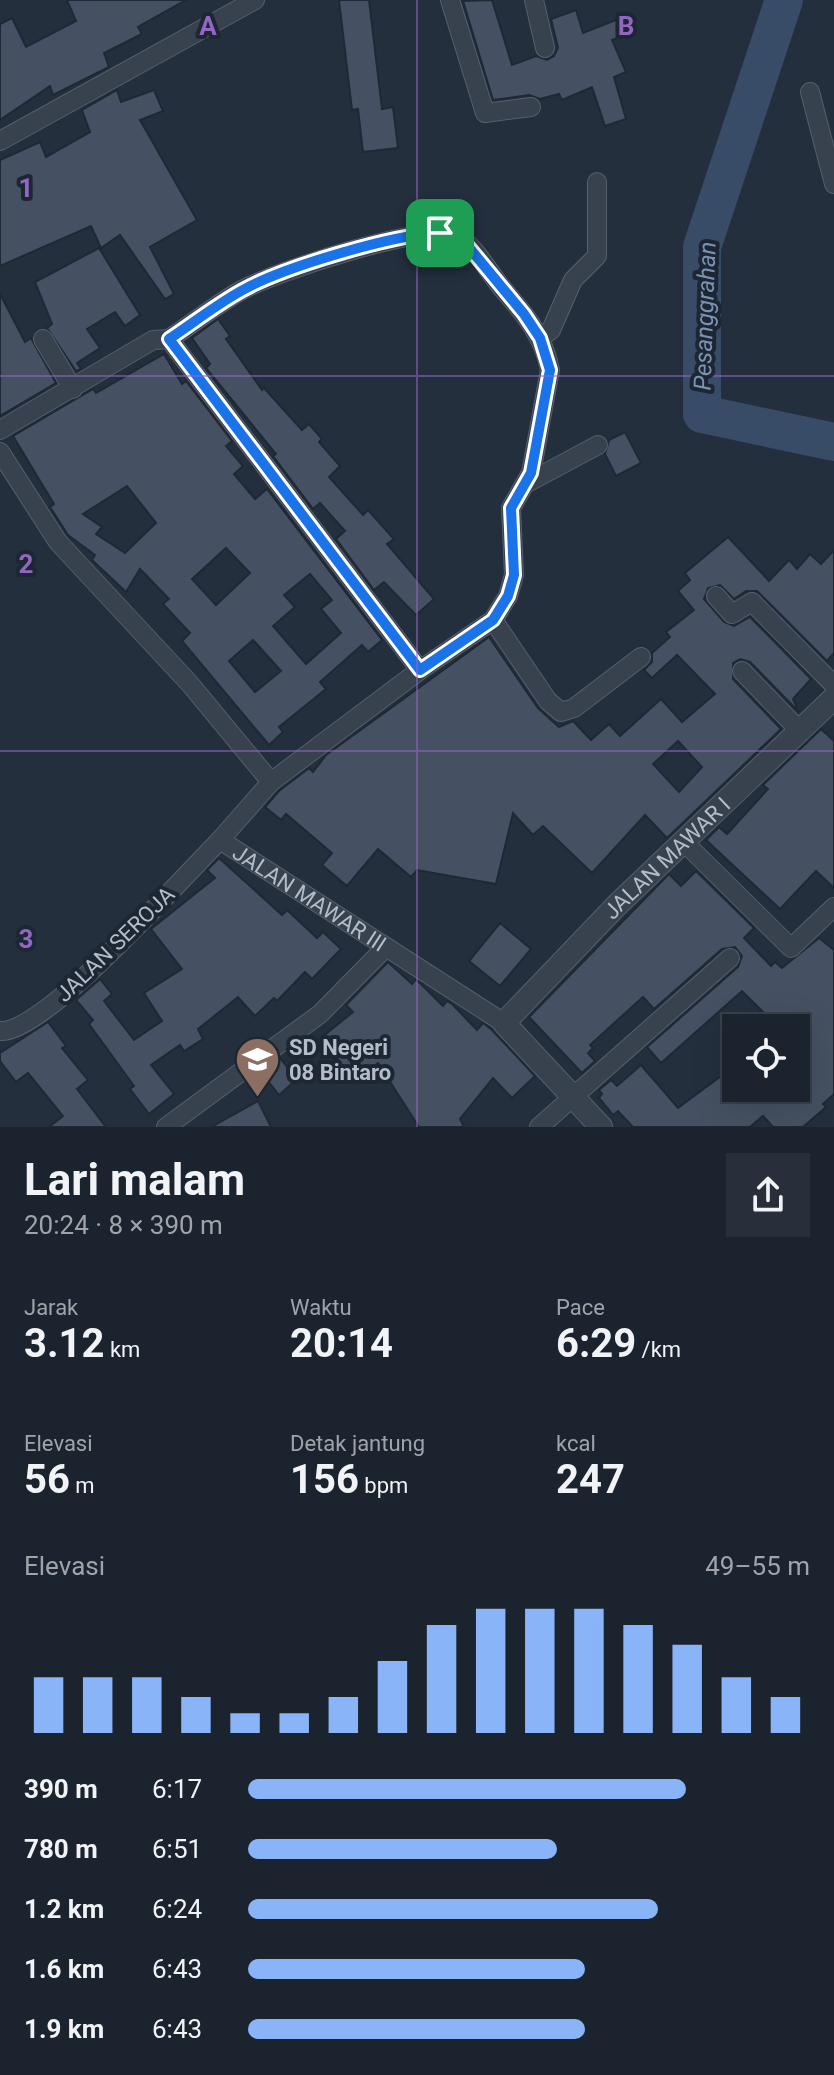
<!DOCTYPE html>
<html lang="id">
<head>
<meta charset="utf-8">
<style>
	:root { --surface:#1b232e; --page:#282f3a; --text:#f1f3f6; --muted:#a0a4aa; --line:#39404a; --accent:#8ab4f8 }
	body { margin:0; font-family:Roboto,sans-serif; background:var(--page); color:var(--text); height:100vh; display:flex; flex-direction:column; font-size:30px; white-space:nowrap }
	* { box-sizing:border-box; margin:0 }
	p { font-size:26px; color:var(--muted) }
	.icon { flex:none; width:44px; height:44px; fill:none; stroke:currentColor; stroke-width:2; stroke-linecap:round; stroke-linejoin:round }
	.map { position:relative; height:1127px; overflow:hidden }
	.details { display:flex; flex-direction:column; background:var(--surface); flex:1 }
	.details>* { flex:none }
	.buttons { position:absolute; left:722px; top:1014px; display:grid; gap:16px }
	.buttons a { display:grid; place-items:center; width:88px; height:88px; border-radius:0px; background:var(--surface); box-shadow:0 8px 32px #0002,0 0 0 2px var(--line); font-size:40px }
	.pin { position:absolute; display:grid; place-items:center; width:68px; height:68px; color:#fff; margin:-34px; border-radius:16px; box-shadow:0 4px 12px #0006 }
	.round { display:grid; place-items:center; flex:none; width:84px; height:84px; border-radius:0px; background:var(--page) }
	.head { display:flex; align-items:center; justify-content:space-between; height:136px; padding:0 24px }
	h1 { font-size:44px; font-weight:700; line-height:60px }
	.figures { display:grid; grid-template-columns:repeat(3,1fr); gap:12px; height:136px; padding:8px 24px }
	.figures div { display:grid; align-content:center }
	.figures b { font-size:40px; font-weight:700 }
	.figures small { font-size:22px; font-weight:400 }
	.figures p { font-size:22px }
	.chart { height:224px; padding:16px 24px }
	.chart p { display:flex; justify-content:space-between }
	.chart svg { width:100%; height:144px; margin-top:8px; stroke:var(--accent); stroke-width:6 }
	ul { padding:0 24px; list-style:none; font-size:26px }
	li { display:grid; grid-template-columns:128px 96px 1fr; align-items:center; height:60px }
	li i { height:20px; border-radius:10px; background:var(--accent) }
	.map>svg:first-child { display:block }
</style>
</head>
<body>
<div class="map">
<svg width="834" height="1127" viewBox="0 0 834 1127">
	<rect width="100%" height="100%" fill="#242f3e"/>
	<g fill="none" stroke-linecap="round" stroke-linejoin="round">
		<path stroke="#394c67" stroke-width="38" d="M784,0L702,247V414L834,442"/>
	</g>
	<g fill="#455162" stroke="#1f2835" stroke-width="2" fill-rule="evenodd">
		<path d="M67,0H186L138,27L142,34L104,53L109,67L53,95L50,86L0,120V24L12,18L26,47L76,21Z"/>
		<path d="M339,0H369L382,109L393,107L398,148L363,152L358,109L352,110Z"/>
		<path d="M492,0L512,65L536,56L547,60L554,56L558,48L551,19L576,10L583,33L621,18L628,33L612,40L626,72L614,77L626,119L605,126L592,87L562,100L559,94L540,99L529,95L493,100L463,1Z"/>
		<path d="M117,90L121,102L154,90L163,111L140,120L197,220L150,247L174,294L165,299L120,235L101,248L91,226L0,266V160L40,142L46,157L90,132L82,110Z"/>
		<path d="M99,248L140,315L125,326L115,312L87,329L100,348L77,363L81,369L76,371L47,328L52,324L35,282Z"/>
		<path d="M0,294L25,342L31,338L56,383L0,416Z"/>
		<path d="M218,319L230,336L226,339L262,390L264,388L302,430L309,424L322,439L319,442L340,466L329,477L363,515L368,510L394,539L387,544L434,599L416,615L384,582L374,590L336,539L345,531L320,503L313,509L273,456L276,454L206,368L210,364L192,338Z"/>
		<path d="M164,354L182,384L186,381L232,441L226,446L243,466L234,474L255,499L267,489L382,640L368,652L362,645L320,682L326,689L279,727L283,732L269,745L182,641L190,633L163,604L169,599L140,569L126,592L92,560L95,555L68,535L50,507L54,504L13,436L93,389L96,393ZM127,486L156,523L125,553L96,534L102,527L83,514ZM226,548L250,573L216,605L192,579ZM310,574L332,600L321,609L341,633L306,664L273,626L295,607L284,595ZM253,640L281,671L255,692L229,661Z"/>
		<path d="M625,432L641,463L616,476L605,454L609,440Z"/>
		<path d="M728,537L769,581L789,560L797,569L810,554L821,564L834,550V653L827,661L757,591H746L734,599L720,585L708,588L704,599L724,622L734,626L750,617L811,679L793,699L799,712L750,662L740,659L733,663V679L781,729L667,838L645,815L592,873L543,826L533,835L513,813L496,884L417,870L411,877L378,849L347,886L322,865L332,853L286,814L281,820L265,807L279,791L309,768L313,772L326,755L489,637L538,708L559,727L573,721L591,740L609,724L620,736L661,699L682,722L715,694L677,655L652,678L644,670L652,662V653L670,637L666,632L694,610L678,591L690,580L685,573ZM678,741L702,767L679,792L653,764Z"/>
		<path d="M821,729L834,741V888L816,871L780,909L706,840L719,827L727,834L768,789L763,785Z"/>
		<path d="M219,858L282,915L287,910L317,938L323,932L341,949L312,979L305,972L277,1001L274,998L255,1016L238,997L198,1029L203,1039L184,1051L180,1045L151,1065L174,1094L149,1114L130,1089L134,1086L89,1024L93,1020L76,1000L100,979L112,994L104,1001L134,1040L162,1021L144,993L182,969L151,929L215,878L207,870Z"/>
		<path d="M696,871L754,928L744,938L771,966L775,962L782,968L819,938L834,950V1094L823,1104L826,1107L803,1127H773L763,1116L750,1127H633L618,1111L613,1115L599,1098L602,1094L599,1090L611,1080L617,1086L641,1065L678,1108L736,1065V1088H796V1028H779L742,991L661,1063L647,1047L738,967L742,956L735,947L722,949L654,1009L643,997L590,1045L593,1048L588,1053L595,1061L582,1073L529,1017L669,874L681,886Z"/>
		<path d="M500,923L531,949L500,986L469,961Z"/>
		<path d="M388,962L412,984L415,980L421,984L443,1006L447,1001L452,1004L477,1030L483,1023L492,1030L535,1076L512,1098L493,1078L460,1119L464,1127H419L378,1063L371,1069L368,1065L345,1083L332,1067L339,1061L321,1038L353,1012L346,1005Z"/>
		<path d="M48,1022L66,1046L62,1048L88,1080L77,1089L106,1127H49L63,1116L28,1073L16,1082L0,1061V1053Z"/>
		<path d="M280,1058L297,1079L279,1095L261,1072Z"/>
		<path d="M258,1101L271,1127H211Z"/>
	</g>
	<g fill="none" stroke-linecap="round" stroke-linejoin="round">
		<defs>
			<g id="minor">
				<path d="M450,0L485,113L531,107"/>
				<path d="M534,0L545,48"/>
				<path d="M810,92L834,184"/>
				<path d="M0,141L255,0"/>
				<path d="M540,338L551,330L573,280L597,256V182"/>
				<path d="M43,339L73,389"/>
				<path d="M169,339C193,323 216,305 240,291C272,273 427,221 457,236C474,245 489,272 501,287C523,312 544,336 550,370L531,473L511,508L514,575L508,596L493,620L420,670L271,782"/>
				<path d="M0,430L153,340L169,339L420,670"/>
				<path id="s1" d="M0,452L58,542L190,684L271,782L220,840L504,1023"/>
				<path d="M527,483L598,445"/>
				<path d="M716,596L732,614L752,602L834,685"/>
				<path d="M493,620L548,701L561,712L574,708L641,657"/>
				<path d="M742,671L800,731"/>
				<path d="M684,842L791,948L834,907"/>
				<path d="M0,1031C43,1035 185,875 220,840"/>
				<path d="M166,1127L320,1014L385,948"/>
				<path d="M539,1127L730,958"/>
			</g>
			<g id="tertiary">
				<path id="s2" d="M601,1127L504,1023L617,905L834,698"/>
			</g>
		</defs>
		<use href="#minor" stroke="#565f6c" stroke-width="20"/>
		<use href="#tertiary" stroke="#565f6c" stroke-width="24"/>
		<use href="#minor" stroke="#38414e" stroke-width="18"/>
		<use href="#tertiary" stroke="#38414e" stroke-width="22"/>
	</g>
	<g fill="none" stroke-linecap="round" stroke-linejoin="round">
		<defs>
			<path id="route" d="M440,233L462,239L524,314L540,338L550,370L531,473L511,508L514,575L508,596L493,620L420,670L169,339C193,323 216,305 241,291C281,268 394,234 440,233Z"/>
		</defs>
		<use href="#route" stroke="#fff" stroke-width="16"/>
		<use href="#route" stroke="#1a73e8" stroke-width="10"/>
	</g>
	<path fill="none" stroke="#9266c3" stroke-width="2" stroke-opacity="0.55" d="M417,0V1127M0,376H834M0,751H834"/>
	<defs>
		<symbol id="school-pin" viewBox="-11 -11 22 30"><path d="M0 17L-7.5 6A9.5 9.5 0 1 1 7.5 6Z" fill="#8d6e63" stroke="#1d2633"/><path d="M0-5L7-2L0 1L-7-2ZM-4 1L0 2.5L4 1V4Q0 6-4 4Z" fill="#fff"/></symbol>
	</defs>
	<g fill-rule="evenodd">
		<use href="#school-pin" x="232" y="1034" width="51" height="69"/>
	</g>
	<g text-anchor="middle" stroke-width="8" stroke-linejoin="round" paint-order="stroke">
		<g font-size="22" fill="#b4bcc9" stroke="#1d2633">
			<text dy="8" stroke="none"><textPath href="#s2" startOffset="374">JALAN MAWAR I</textPath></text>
			<text dy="8" stroke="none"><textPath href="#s1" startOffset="612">JALAN MAWAR III</textPath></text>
			<text transform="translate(115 944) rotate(-44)" y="8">JALAN SEROJA</text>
		</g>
		<g font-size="22" font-weight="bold" fill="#b4bcc9" stroke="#1d2633" text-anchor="start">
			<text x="289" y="1055">SD Negeri<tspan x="289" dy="25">08 Bintaro</tspan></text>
		</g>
		<g font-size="24" font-style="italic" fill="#7c92b1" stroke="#1d2633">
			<text transform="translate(705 316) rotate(-88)" y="8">Pesanggrahan</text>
		</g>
	</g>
	<g font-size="26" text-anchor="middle" font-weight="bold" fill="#9266c3" stroke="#1d2633" stroke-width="8" stroke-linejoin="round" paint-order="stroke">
		<text x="208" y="35">A</text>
		<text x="626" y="35">B</text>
		<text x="26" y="197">1</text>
		<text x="26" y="573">2</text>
		<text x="26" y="948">3</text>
	</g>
</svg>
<div class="buttons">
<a><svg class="icon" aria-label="locate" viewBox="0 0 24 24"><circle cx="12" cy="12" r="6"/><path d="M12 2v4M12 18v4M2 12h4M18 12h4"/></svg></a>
</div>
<div class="pin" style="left:440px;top:233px;background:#1e9e55"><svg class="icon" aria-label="arrive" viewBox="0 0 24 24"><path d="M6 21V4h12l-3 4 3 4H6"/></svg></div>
</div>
<section class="details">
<div class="head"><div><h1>Lari malam</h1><p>20:24 · 8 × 390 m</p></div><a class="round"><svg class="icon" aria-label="share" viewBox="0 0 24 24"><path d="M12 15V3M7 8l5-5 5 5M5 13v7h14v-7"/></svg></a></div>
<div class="figures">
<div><p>Jarak</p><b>3.12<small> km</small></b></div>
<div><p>Waktu</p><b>20:14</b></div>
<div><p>Pace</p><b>6:29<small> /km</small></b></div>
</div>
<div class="figures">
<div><p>Elevasi</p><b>56<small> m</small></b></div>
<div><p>Detak jantung</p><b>156<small> bpm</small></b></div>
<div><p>kcal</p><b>247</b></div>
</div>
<div class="chart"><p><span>Elevasi</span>49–55 m</p>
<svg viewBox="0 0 160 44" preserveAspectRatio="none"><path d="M5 44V27M15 44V27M25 44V27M35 44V33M45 44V38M55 44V38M65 44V33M75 44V22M85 44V11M95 44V6M105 44V6M115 44V6M125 44V11M135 44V17M145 44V27M155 44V33"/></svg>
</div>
<ul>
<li><b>390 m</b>6:17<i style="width:78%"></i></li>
<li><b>780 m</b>6:51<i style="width:55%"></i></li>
<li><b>1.2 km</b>6:24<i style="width:73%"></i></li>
<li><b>1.6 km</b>6:43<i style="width:60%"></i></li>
<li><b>1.9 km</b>6:43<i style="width:60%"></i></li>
</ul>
</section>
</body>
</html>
